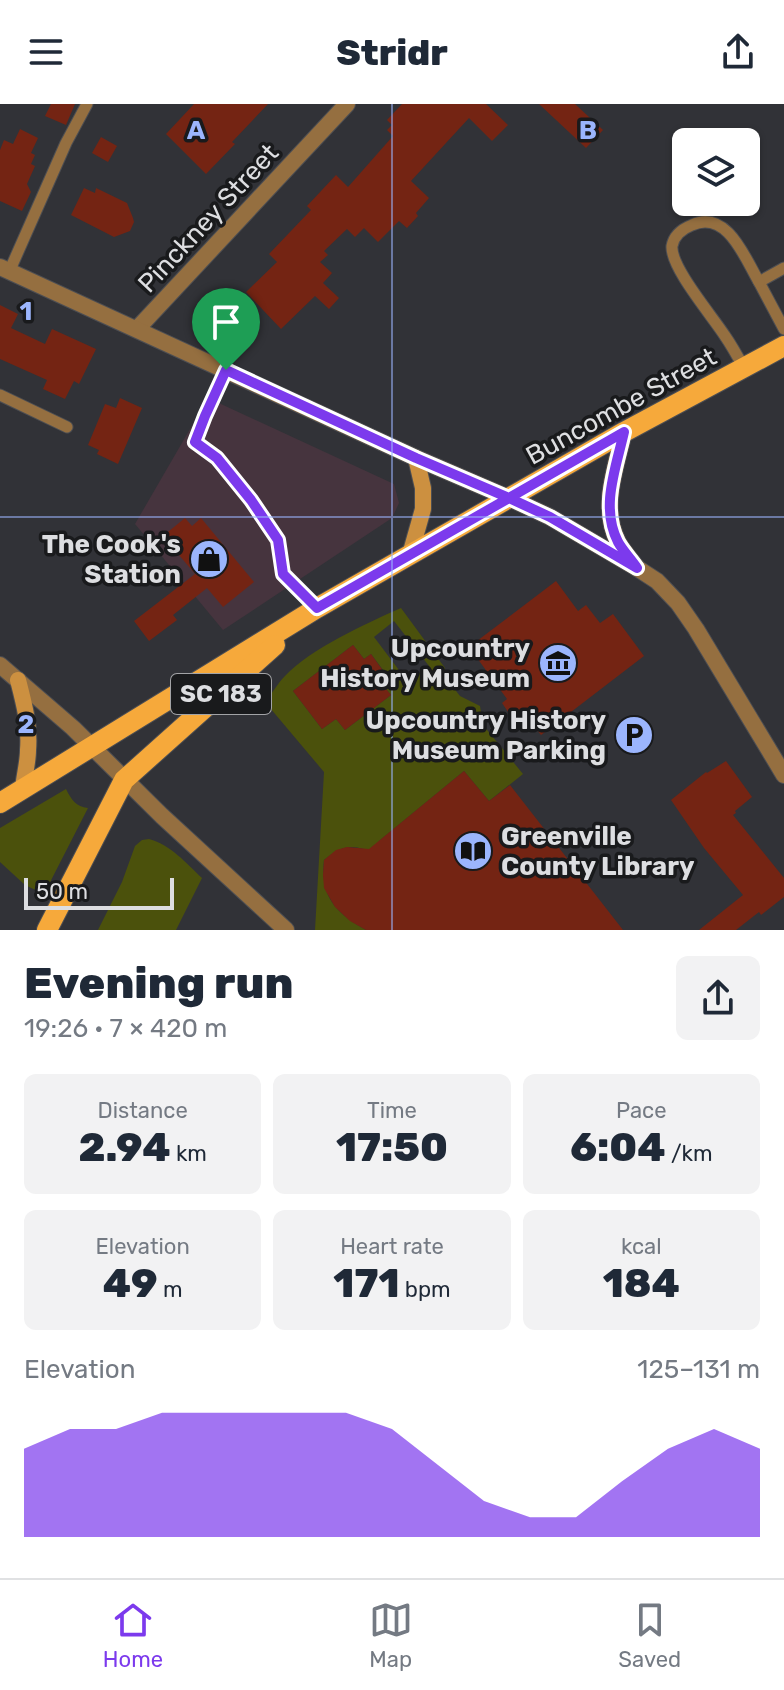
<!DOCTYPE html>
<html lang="en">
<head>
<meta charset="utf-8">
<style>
	:root { --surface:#fff; --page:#f2f2f3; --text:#1f2937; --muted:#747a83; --line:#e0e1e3; --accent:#7c3aed }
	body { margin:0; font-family:Rubik,sans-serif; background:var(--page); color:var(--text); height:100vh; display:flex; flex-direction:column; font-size:30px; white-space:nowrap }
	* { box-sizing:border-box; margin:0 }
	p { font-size:26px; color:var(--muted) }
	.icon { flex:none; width:44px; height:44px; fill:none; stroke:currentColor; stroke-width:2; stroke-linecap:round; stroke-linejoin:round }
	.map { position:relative; height:826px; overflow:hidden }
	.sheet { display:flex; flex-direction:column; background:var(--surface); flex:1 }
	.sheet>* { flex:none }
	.fabs { position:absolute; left:672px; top:24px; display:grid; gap:16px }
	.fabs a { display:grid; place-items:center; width:88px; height:88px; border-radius:12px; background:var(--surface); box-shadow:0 2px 6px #0004; font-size:40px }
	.scale { position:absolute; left:24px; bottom:20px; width:150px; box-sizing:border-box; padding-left:8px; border:4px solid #dddee1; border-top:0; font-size:22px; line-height:28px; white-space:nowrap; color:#dddee1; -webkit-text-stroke:6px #191a1c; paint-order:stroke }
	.pin { position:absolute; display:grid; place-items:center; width:68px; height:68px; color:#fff; margin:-82px -34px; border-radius:50% 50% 50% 0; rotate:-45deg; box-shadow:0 0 8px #0007 }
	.pin .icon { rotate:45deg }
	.round { display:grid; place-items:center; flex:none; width:84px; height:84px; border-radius:12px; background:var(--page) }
	.overview { display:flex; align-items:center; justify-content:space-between; height:136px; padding:0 24px }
	h1 { font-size:44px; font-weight:800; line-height:60px }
	.metrics { display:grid; grid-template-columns:repeat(3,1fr); gap:12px; height:136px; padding:8px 24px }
	.metrics div { display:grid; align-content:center; border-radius:12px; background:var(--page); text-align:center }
	.metrics b { font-size:40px; font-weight:800 }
	.metrics small { font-size:22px; font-weight:400 }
	.metrics p { font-size:22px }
	.chart { height:224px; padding:16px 24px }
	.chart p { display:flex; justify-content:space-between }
	.chart svg { width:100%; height:144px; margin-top:8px; fill:var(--accent); opacity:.7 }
	header { display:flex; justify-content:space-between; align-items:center; height:104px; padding:0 24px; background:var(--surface); font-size:36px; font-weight:800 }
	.tab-bar { display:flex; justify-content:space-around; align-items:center; height:112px; border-top:2px solid var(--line); background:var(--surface); font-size:22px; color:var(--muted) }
	.tab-bar a { display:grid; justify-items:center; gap:4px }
	.tab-bar .active { color:var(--accent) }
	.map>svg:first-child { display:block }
</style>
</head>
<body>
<header><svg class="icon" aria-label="menu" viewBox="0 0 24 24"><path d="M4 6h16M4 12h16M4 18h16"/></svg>Stridr<svg class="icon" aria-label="share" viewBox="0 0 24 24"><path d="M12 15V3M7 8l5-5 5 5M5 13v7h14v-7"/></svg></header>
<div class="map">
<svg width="784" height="826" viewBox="0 0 784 826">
	<rect width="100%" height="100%" fill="#313237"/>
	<path fill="#46343e" d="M208,294L394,380L399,399L392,414L223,526L135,420Z"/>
	<g fill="#4b510c" fill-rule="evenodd">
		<path d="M401,504L445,564L442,569L460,592L480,602L483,621L523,670L489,697L464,667L379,737L378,751C355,740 344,739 324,756C320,792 335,809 366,826H315L324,668L265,598C272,590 277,580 285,572C310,545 367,519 401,504ZM394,517L429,562L408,578L374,533ZM353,541L364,555L371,550L389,574L382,580L391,591L345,626L336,615L322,625L293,587Z"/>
		<path d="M66,685C71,695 76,703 88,704L44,790L25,781L0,758V724Z"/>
		<path d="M149,735C171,741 186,759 202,774L176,826H98L122,778L135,742L142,736Z"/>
	</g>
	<g fill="#742413">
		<path d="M51,0H75L66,21L45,12Z"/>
		<path d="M194,0H268L232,38L235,40L206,70L166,30Z"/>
		<path d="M402,0H486L508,21L492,37L469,14L411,77L429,94L416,109L418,112L407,124L399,117L378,138L364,124L355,133L347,125L324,147L328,151L320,158L332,169L323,179L339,194L329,205L315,192L281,225L246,188L277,158L269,150L311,106L307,102L336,71L348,83L393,32L387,26L392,21L387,16Z"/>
		<path d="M539,0H575L603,26L586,44Z"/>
		<path d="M20,25L38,34L31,49L35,51L31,60L35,62L27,80L31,88L22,107L0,97V46L4,36L13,40Z"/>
		<path d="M101,33L117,42L108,58L92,49Z"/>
		<path d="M84,84L95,89L96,84L127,99L133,114L134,118L130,127L114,133L71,111Z"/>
		<path d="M0,201L18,210L11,224L45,240L52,225L96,245L79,280L74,277L65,295L43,285L47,276L0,255Z"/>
		<path d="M120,294L142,304L118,360L97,350L99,346L88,341L105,300L116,304Z"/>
		<path d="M185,414L192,422L201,414L254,478L223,503L207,484L173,511L177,516L149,537L134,517L195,470L163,432Z"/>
		<path d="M556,477L578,507L586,501L600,519L613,510L644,552L541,631L523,608L513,615L502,599L507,595L469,543Z"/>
		<path d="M353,541L364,555L371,550L389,575L382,580L391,591L345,626L336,615L322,625L293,587Z"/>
		<path d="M726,657L752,693L735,707L736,709L733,711L784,774V793L761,811L759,808L736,826H699L743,791L704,744L671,696L706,668L707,669Z"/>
		<path d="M464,667L489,697L510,681L623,826H366L350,817L335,803L324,784L323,771L324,756L336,746L347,743L369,745Z"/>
	</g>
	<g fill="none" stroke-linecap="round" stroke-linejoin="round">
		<defs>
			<g id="service">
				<path d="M784,164L759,178L784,225"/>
				<path d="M9,168L66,39L87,0"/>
				<path d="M744,264C738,253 732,242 725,232C713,213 670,163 672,142C674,131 682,125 692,121C727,105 745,154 759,178"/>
				<path d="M226,266L205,312L195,338L217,354L251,396L278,436L283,470L317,504"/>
				<path d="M0,291L67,323"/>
			</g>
			<g id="minor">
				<path d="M137,225L347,0"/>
				<path d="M0,561L73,624L162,712L286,826"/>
			</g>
			<path id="tertiary" d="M0,163L416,354L509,394L550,413L637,464L657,477L678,499L696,525L784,671"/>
			<g id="secondary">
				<path d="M624,328C616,363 600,403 618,438C623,447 631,456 637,464"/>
				<path d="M410,451L423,405V384L416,354"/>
				<path d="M18,576C24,599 30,622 28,646C28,659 24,672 23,685"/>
			</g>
			<g id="primary">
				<path d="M0,699L317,504L624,328L784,242"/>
				<path d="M47,826L124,676L275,541"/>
			</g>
		</defs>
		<use href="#service" stroke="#4d4e52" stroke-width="13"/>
		<use href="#minor" stroke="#4d4e52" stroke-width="18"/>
		<use href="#tertiary" stroke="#4d4e52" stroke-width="18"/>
		<use href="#secondary" stroke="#4d4e52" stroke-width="18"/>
		<use href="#primary" stroke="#4d4e52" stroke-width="22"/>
		<use href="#service" stroke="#956f40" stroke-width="11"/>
		<use href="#minor" stroke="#956f40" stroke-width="16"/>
		<use href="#tertiary" stroke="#956f40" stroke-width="16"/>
		<use href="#secondary" stroke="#cc9040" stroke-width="16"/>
		<use href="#primary" stroke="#f6a93b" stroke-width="20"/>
	</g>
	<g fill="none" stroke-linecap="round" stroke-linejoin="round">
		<defs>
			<path id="route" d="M226,266L205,312L195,338L217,354L251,396L278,436L283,470L317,504L509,394L550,413L637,464C631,455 623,447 618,438C600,403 616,364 624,328L509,394L416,354L226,266"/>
		</defs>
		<use href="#route" stroke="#fff" stroke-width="16"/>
		<use href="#route" stroke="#7c3aed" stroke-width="10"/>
	</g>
	<path fill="none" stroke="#9bb5fd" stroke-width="2" stroke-opacity="0.55" d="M392,0V826M0,413H784"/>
	<defs>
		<symbol id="shop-disc" viewBox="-11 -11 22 22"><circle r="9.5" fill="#9bb5fd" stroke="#191a1c"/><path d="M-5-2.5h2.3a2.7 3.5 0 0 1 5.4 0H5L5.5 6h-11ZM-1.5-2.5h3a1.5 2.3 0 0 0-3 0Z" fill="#111"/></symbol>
		<symbol id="museum-disc" viewBox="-11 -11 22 22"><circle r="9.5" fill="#9bb5fd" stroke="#191a1c"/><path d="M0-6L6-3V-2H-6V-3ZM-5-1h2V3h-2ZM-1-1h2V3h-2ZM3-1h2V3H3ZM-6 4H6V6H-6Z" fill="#111"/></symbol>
		<symbol id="parking-disc" viewBox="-11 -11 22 22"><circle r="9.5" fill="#9bb5fd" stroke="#191a1c"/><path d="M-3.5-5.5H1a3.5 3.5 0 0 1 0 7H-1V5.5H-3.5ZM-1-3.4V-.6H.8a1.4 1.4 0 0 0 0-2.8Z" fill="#111"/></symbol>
		<symbol id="library-disc" viewBox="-11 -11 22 22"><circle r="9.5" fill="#9bb5fd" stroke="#191a1c"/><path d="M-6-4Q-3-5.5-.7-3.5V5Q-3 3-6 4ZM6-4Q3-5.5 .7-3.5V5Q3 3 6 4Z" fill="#111"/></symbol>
	</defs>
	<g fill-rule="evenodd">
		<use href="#shop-disc" x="187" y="433" width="44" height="44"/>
		<use href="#museum-disc" x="536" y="537" width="44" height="44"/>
		<use href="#parking-disc" x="612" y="609" width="44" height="44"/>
		<use href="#library-disc" x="451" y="725" width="44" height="44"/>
	</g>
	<g text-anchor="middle" stroke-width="7" stroke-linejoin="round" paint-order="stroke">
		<rect fill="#191a1c" stroke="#a2a3a6" stroke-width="2" x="171" y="570" width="100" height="40" rx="6"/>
		<g font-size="24" font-weight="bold" fill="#dddee1">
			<text x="221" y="598">SC 183</text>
		</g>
		<g font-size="26" fill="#dddee1" stroke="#191a1c">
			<text transform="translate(208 114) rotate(-47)" y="9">Pinckney Street</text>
			<text transform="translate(621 302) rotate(-29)" y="9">Buncombe Street</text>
		</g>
		<g font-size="26" font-weight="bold" fill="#dddee1" stroke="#191a1c" text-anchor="end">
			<text x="181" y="449">The Cook's<tspan x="181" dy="30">Station</tspan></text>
			<text x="530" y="553">Upcountry<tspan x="530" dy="30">History Museum</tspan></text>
			<text x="606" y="625">Upcountry History<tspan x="606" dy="30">Museum Parking</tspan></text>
			<text x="501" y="741" text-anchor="start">Greenville<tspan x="501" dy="30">County Library</tspan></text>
		</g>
	</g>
	<g font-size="26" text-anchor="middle" font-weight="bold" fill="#9bb5fd" stroke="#191a1c" stroke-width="7" stroke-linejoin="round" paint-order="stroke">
		<text x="196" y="35">A</text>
		<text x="588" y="35">B</text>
		<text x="26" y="216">1</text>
		<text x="26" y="629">2</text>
	</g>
</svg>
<div class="fabs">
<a><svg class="icon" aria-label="layers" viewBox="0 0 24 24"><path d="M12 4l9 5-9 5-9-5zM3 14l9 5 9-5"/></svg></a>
</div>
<div class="scale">50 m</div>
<div class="pin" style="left:226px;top:266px;background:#1e9e55"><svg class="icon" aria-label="arrive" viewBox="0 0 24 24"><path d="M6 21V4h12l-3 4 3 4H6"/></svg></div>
</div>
<section class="sheet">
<div class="overview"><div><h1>Evening run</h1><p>19:26 · 7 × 420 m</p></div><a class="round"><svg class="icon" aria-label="share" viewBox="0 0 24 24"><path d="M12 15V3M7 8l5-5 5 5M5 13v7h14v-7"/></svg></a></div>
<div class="metrics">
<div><p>Distance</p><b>2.94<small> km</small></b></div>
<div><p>Time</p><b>17:50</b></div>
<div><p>Pace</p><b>6:04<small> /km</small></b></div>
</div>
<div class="metrics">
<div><p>Elevation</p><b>49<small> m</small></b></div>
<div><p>Heart rate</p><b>171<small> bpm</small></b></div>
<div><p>kcal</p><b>184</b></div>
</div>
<div class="chart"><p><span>Elevation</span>125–131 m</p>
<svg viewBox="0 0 160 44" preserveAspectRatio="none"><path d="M0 44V17L10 11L20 11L30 6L40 6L50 6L60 6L70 6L80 11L90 22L100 33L110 38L120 38L130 27L140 17L150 11L160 17V44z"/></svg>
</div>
</section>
<nav class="tab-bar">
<a class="active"><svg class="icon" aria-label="home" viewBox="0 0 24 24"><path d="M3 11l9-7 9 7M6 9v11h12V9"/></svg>Home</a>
<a><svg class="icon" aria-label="map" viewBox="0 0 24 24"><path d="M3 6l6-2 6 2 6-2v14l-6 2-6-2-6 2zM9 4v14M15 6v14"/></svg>Map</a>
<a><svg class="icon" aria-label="saved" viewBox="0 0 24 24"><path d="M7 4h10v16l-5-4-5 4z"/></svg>Saved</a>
</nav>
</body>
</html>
